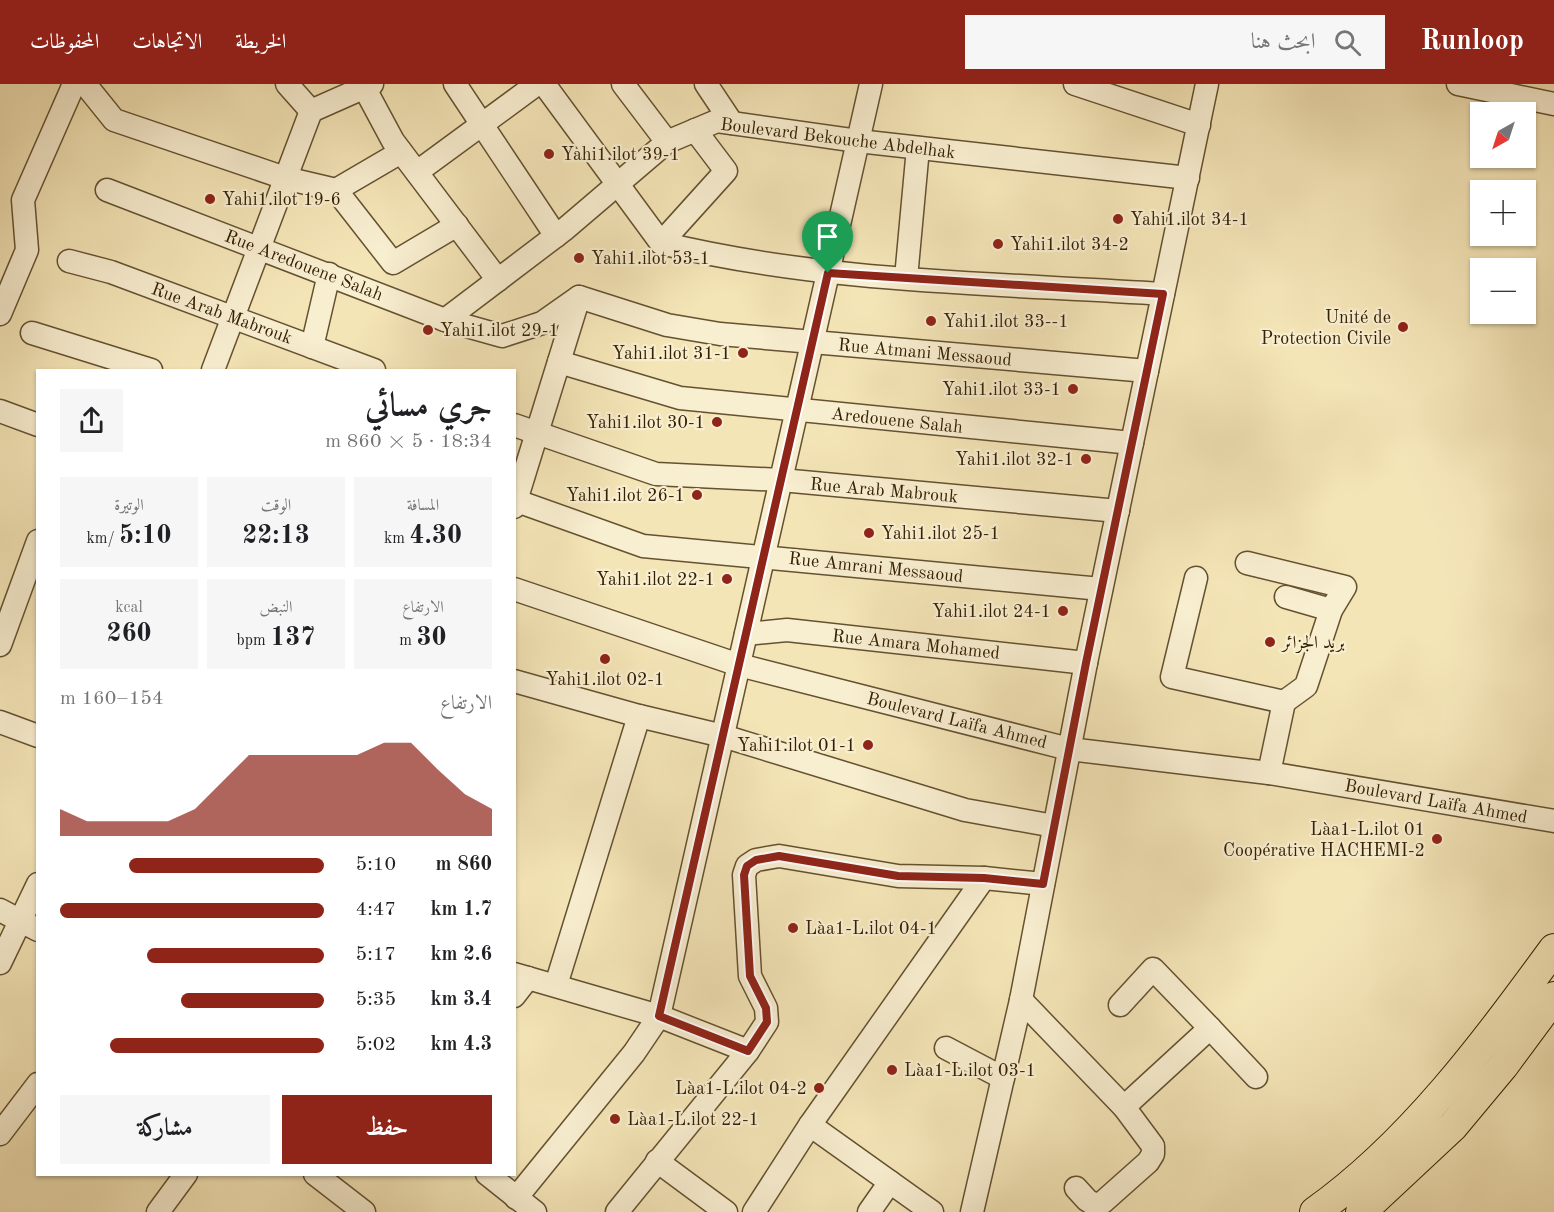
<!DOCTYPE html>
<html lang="ar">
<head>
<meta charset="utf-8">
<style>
	:root { --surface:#fff; --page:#f6f6f6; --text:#202124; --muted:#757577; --accent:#8f2418 }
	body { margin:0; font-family:"Old Standard TT",Amiri,serif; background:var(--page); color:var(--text); direction:rtl; height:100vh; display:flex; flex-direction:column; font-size:22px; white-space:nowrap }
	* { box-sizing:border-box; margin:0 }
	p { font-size:20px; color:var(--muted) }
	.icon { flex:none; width:33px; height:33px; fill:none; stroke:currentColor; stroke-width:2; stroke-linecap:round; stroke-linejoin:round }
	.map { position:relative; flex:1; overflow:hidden; direction:ltr }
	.drawer { position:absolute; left:36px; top:285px; width:480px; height:807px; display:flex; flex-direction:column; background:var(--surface); border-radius:0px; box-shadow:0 2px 4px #0004; direction:rtl }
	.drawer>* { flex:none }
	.needle { width:39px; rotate:219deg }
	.controls { position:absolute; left:1470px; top:18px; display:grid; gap:12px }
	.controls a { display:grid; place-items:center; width:66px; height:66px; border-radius:0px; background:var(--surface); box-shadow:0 2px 4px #0004; font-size:30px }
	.pin { position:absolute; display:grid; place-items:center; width:51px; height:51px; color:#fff; margin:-62px -26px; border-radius:50% 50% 50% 0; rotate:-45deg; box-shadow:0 0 6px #0007 }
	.pin .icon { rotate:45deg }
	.round { display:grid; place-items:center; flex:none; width:63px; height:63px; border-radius:0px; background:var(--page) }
	.overview { display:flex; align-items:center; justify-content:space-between; height:102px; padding:0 24px }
	h1 { font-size:33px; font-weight:700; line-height:45px }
	.metrics { display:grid; grid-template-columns:repeat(3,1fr); gap:9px; height:102px; padding:6px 24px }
	.metrics div { display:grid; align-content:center; border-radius:0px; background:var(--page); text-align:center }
	.metrics b { font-size:26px; font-weight:700 }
	.metrics small { font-size:16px; font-weight:400 }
	.metrics p { font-size:16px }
	.chart { height:168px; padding:12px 24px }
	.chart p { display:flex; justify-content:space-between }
	.chart svg { width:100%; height:108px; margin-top:6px; fill:var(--accent); opacity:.7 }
	.action { display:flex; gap:12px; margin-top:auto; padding:12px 24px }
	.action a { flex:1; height:69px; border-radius:0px; background:var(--accent); color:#fff; font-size:24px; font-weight:700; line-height:69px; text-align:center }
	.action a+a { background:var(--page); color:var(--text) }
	ul { padding:0 24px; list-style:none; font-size:20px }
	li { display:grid; grid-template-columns:96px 72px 1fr; align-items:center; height:45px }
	li i { height:15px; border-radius:8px; background:var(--accent) }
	header { display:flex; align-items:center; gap:36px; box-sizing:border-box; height:84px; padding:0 30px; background:var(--accent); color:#fff }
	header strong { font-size:28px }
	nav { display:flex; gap:33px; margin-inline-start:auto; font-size:21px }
	.search { width:420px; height:54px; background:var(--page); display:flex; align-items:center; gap:15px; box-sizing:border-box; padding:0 21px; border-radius:0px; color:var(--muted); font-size:22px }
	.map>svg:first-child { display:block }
</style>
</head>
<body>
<header>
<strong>Runloop</strong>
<div class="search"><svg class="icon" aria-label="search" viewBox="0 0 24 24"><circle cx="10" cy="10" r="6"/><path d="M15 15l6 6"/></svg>ابحث هنا</div>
<nav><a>الخريطة</a><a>الاتجاهات</a><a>المحفوظات</a></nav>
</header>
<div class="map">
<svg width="1554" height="1128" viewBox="0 0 1554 1128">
	<rect width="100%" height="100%" fill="#f4e5b7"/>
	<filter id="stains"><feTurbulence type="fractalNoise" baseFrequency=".00333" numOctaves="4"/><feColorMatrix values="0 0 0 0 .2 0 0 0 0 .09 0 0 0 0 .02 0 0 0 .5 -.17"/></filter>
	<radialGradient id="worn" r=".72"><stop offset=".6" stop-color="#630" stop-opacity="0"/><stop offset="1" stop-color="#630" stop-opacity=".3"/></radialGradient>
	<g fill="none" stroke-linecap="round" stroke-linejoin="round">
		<defs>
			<g id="minor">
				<path d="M85,0L114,36L285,94L336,106"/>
				<path d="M287,0L311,27"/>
				<path d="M455,0L556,152"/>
				<path d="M544,0L661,159C825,199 996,199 1163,210"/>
				<path d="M623,0L667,58"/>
				<path d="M706,0L732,39"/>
				<path d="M1075,0L1199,41"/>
				<path d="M1458,0L1554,20"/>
				<path d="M364,3L393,57L498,196"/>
				<path d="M311,27L372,0"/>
				<path d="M401,68L336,106L393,179L457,141"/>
				<path d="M417,88L537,0"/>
				<path d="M107,106L445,236L502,252L542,239L579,213L667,241L720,250L1147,287"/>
				<path d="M661,159L726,87L695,46"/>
				<path d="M69,177L111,188L374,286"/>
				<path d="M906,194L918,64"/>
				<path d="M0,230L27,166L23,116L74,0"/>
				<path d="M445,236L565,145L667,58L717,37L858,57L1188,94"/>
				<path d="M32,249L151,286"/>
				<path d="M312,263L329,190"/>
				<path d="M559,278L680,314L1132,359"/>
				<path d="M213,286L311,27"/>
				<path d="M0,327L38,341"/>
				<path d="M514,341L656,390L781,396L1118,427"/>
				<path d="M514,416L643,462L1101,505"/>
				<path d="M514,423L579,213"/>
				<path d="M1247,479L1345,503L1331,526L1306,602L1284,618"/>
				<path d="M1196,494L1172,593L1284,618L1269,689"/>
				<path d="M514,505L739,581L1069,665L1269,689L1554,737"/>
				<path d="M1286,513L1331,526"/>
				<path d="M746,550L787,546L1086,579"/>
				<path d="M0,561L38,457"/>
				<path d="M514,597L639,632L723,652L965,726L1054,742"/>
				<path d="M0,638L38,652"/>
				<path d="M0,826L38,846"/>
				<path d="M0,879L38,800"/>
				<path d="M514,890L659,932L748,967"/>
				<path d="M556,901L639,632"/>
				<path d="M514,912L528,894"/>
				<path d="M1021,916L1124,1023L1153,1062V1070L1148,1078L1103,1118L1095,1121L1087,1116L1076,1104"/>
				<path d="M1120,921L1153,885L1210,944L1124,1023"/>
				<path d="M1210,944L1256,993"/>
				<path d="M946,964L1003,994"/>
				<path d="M810,1041L932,1128"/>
				<path d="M0,1050L38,1000"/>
				<path d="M657,1077L726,1128"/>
				<path d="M315,1090L364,1128"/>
				<path d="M487,1090L535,1128"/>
				<path d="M516,1114L634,969L659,932L871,0"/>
				<path d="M158,1128L186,1090"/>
				<path d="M617,1128L748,967L767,938L766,924L750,892L744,791L747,782L756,776L779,772L898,792L984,794L1043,800"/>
				<path d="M754,1128L810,1041L984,794"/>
				<path d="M869,1128L890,1098"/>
				<path d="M972,1128L1021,916L1086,579L1207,0"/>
			</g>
			<g id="major">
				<path d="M1315,1128C1411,1060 1485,959 1554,865"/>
				<path d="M1361,1128L1453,1042L1503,982L1554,913"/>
			</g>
		</defs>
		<use href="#minor" stroke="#645130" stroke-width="25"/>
		<use href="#major" stroke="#342003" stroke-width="32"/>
		<use href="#minor" stroke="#f8eed0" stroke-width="22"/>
		<use href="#major" stroke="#f4e5b7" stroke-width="30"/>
	</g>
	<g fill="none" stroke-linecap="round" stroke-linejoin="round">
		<defs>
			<path id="route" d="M828,189L1163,210L1086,579L1043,800L984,794L898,792L779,772L756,776L747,782L744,791L750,892L766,924L767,938L748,967L659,932Z"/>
		</defs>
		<use href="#route" stroke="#fff" stroke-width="12"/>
		<use href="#route" stroke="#8f2418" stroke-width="8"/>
	</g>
	<g fill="#8f2418" stroke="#f8eed0" stroke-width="2">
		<circle cx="549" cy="70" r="6"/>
		<circle cx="210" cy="115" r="6"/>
		<circle cx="1118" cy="135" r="6"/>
		<circle cx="998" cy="160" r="6"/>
		<circle cx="579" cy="174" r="6"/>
		<circle cx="931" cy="237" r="6"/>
		<circle cx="1403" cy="243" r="6"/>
		<circle cx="428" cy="246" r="6"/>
		<circle cx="743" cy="269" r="6"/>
		<circle cx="1073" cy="305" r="6"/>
		<circle cx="717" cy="338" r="6"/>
		<circle cx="1086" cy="375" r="6"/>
		<circle cx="697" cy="411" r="6"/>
		<circle cx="869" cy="449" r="6"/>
		<circle cx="727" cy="495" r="6"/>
		<circle cx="1063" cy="527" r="6"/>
		<circle cx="1270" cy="558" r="6"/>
		<circle cx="605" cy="575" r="6"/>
		<circle cx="868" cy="661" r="6"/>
		<circle cx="1437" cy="755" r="6"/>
		<circle cx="793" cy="844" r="6"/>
		<circle cx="892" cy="986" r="6"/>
		<circle cx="819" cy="1004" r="6"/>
		<circle cx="615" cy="1035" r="6"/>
	</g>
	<g text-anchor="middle" stroke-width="4.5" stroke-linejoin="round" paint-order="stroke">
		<g font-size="18" fill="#342003" stroke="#f8eed0">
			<text transform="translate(838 54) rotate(7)" y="6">Boulevard Bekouche Abdelhak</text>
			<text transform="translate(304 181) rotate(21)" y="6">Rue Aredouene Salah</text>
			<text transform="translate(222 229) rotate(20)" y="6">Rue Arab Mabrouk</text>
			<text transform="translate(925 268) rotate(5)" y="6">Rue Atmani Messaoud</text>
			<text transform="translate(897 336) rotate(6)" y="6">Aredouene Salah</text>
			<text transform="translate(884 406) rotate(5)" y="6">Rue Arab Mabrouk</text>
			<text transform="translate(876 483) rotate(6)" y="6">Rue Amrani Messaoud</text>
			<text transform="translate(916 560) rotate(6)" y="6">Rue Amara Mohamed</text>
			<text transform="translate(957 636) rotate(14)" y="6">Boulevard Laïfa Ahmed</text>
			<text transform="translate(1436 717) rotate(10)" y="6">Boulevard Laïfa Ahmed</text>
		</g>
		<g font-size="18" fill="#342003" stroke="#f8eed0" text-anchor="start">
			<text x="561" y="76">Yahi1.ilot 39-1</text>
			<text x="222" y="121">Yahi1.ilot 19-6</text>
			<text x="1130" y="141">Yahi1.ilot 34-1</text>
			<text x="1010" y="166">Yahi1.ilot 34-2</text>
			<text x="591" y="180">Yahi1.ilot 53-1</text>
			<text x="1391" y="239" text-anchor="end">Unité de<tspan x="1391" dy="21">Protection Civile</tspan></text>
			<text x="943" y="243">Yahi1.ilot 33--1</text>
			<text x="440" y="252">Yahi1.ilot 29-1</text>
			<text x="731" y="275" text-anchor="end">Yahi1.ilot 31-1</text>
			<text x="1061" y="311" text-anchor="end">Yahi1.ilot 33-1</text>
			<text x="705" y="344" text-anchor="end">Yahi1.ilot 30-1</text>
			<text x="1074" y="381" text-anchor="end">Yahi1.ilot 32-1</text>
			<text x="685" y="417" text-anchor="end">Yahi1.ilot 26-1</text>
			<text x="881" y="455">Yahi1.ilot 25-1</text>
			<text x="715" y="501" text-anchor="end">Yahi1.ilot 22-1</text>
			<text x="1051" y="533" text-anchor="end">Yahi1.ilot 24-1</text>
			<text x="1282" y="564">بريد الجزائر</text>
			<text x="605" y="601" text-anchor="middle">Yahi1.ilot 02-1</text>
			<text x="856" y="667" text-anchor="end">Yahi1.ilot 01-1</text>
			<text x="1425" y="751" text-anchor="end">Làa1-L.ilot 01<tspan x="1425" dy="21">Coopérative HACHEMI-2</tspan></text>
			<text x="805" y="850">Làa1-L.ilot 04-1</text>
			<text x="904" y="992">Làa1-L.ilot 03-1</text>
			<text x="807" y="1010" text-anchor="end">Làa1-L.ilot 04-2</text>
			<text x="627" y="1041">Làa1-L.ilot 22-1</text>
		</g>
	</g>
	<rect width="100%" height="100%" filter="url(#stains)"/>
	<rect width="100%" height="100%" fill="url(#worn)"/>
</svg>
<div class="controls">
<a><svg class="needle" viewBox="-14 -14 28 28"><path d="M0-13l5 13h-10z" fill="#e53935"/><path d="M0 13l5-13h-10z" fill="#757577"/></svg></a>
<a>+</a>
<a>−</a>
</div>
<div class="pin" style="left:828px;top:189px;background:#1e9e55"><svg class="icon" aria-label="arrive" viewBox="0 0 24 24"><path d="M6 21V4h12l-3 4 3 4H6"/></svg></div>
<section class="drawer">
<div class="overview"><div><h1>جري مسائي</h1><p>18:34 · 5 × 860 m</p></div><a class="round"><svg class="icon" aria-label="share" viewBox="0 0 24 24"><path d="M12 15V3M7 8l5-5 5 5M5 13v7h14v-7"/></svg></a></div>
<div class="metrics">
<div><p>المسافة</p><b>4.30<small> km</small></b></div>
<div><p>الوقت</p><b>22:13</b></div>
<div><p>الوتيرة</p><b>5:10<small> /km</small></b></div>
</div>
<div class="metrics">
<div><p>الارتفاع</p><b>30<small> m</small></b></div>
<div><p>النبض</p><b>137<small> bpm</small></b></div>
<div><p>kcal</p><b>260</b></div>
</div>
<div class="chart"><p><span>الارتفاع</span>154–160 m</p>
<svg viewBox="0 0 160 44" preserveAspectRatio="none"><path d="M0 44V33L10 38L20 38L30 38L40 38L50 33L60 22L70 11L80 11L90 11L100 11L110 11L120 6L130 6L140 17L150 27L160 33V44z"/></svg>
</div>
<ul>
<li><b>860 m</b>5:10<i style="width:74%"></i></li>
<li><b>1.7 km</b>4:47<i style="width:100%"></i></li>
<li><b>2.6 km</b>5:17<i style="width:67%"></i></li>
<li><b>3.4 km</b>5:35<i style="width:54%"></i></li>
<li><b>4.3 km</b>5:02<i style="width:81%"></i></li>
</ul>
<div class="action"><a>حفظ</a><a>مشاركة</a></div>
</section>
</div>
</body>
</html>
